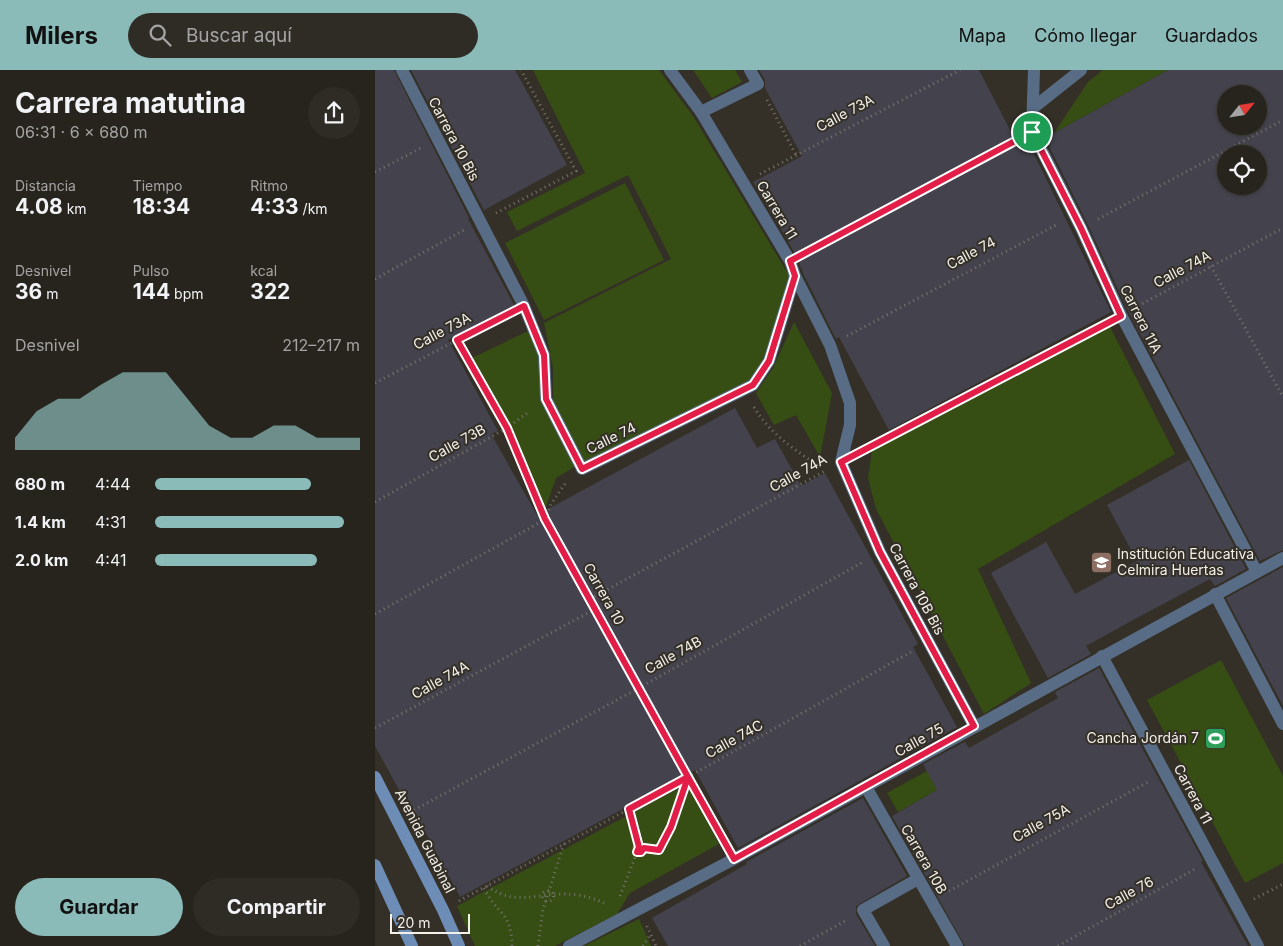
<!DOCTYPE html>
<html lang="es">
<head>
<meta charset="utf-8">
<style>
	:root { --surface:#27241d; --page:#2f2c26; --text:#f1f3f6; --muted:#a4a4a4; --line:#43413b; --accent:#8bbbb9 }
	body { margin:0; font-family:Inter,sans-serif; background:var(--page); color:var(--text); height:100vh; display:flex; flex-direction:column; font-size:19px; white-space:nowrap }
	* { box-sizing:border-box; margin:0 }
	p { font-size:16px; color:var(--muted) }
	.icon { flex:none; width:28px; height:28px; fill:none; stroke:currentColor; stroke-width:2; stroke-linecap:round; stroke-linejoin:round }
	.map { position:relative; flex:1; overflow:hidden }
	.side { display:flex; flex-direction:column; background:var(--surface); width:375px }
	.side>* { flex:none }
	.needle { width:32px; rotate:60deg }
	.buttons { position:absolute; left:842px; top:15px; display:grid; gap:10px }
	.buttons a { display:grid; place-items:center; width:50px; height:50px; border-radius:50%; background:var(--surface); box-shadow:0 1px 4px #0004,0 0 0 1px var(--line); font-size:25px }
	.scale { position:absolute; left:15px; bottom:12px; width:80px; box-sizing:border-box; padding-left:5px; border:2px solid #f2f0e9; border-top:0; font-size:14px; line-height:18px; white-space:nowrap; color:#f2f0e9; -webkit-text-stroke:4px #343027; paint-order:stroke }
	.pin { position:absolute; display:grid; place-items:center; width:42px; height:42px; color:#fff; margin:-21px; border:2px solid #fff; border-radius:50%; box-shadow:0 1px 5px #0007 }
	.round { display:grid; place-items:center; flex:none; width:52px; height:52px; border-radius:26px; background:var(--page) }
	.head { display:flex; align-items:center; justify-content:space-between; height:85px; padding:0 15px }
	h1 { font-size:28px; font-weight:700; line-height:38px }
	.figures { display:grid; grid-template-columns:repeat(3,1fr); gap:8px; height:85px; padding:5px 15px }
	.figures div { display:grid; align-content:center }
	.figures b { font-size:21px; font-weight:700 }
	.figures small { font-size:14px; font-weight:400 }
	.figures p { font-size:14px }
	.chart { height:140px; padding:10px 15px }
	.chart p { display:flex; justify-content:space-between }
	.chart svg { width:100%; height:90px; margin-top:5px; fill:var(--accent); opacity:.7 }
	.action { display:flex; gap:10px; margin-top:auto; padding:10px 15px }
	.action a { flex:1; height:58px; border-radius:30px; background:var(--accent); color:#111; font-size:20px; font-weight:700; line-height:58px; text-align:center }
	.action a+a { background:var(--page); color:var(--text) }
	ul { padding:0 15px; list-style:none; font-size:16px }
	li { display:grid; grid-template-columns:80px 60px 1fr; align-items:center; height:38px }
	li i { height:12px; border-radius:6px; background:var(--accent) }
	header { display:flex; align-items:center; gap:30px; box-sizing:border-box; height:70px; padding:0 25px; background:var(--accent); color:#111 }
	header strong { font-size:24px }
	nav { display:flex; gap:28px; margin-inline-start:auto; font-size:18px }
	.search { width:350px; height:45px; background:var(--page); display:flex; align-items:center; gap:12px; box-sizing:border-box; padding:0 18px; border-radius:28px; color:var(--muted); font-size:19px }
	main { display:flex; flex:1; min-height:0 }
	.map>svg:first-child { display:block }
</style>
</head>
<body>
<header>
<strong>Milers</strong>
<div class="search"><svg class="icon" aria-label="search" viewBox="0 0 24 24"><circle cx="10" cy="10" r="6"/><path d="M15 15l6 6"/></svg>Buscar aquí</div>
<nav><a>Mapa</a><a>Cómo llegar</a><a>Guardados</a></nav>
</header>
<main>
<section class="side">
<div class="head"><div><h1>Carrera matutina</h1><p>06:31 · 6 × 680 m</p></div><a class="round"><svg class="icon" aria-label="share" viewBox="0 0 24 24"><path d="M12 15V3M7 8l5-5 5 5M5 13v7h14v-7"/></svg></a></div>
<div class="figures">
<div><p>Distancia</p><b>4.08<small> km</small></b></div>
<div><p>Tiempo</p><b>18:34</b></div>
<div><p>Ritmo</p><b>4:33<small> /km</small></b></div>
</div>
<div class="figures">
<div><p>Desnivel</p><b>36<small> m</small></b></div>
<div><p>Pulso</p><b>144<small> bpm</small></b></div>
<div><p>kcal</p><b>322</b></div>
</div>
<div class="chart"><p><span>Desnivel</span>212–217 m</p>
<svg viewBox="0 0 160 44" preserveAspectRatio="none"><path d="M0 44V38L10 25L20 19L30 19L40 12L50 6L60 6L70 6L80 19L90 32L100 38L110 38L120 32L130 32L140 38L150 38L160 38V44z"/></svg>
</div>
<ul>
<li><b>680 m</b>4:44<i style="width:76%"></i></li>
<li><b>1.4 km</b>4:31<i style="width:92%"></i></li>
<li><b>2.0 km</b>4:41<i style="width:79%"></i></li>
</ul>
<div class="action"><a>Guardar</a><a>Compartir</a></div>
</section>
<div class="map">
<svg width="908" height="876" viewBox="0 0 908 876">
	<rect width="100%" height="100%" fill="#343027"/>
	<g fill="#364d14">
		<path d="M158,0H284L318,46L415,207L389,288L376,310L209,393L178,331V298L169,253L296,189L253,105L142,161L132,142L210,103Z"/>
		<path d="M318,0H360L367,12L337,28Z"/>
		<path d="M728,0H793L679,63L713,12Z"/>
		<path d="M250,113L289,190L169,250L130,173Z"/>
		<path d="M732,251L800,384L603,499L656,613L609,644L501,439L493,408L497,381Z"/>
		<path d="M419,252L457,323L445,387L421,345L399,355L381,323L398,298Z"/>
		<path d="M155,260L166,286L169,333L201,396L181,408L169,442L97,288Z"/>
		<path d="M846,590L908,706V793L870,813L772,630Z"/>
		<path d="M552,701L562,720L523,742L512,723Z"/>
		<path d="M312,714L344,774L255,823L242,844L180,876H100L82,836Z"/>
		<path d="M264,849L276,876H209Z"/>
	</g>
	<g fill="#44434d" fill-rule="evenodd">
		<path d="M0,0H19L94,148L93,149L139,235L73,270L123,361L116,364L162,445L360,338L382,378L400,369L426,416L450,403L543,574L538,577L582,657L363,778L320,700L85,827L37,737L34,738L0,676Z"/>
		<path d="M36,0H140L192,95L109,140Z"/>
		<path d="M384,0H604L646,81L655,76L736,242L514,360L464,267L461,269L428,203L422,187L378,112L427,86L390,18V10Z"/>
		<path d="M793,0H908V480L885,491L753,241L713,155L670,68ZM851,24H884V56H851ZM851,84H884V116H851Z"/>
		<path d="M814,390L871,499L840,516L835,509L758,550L711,576L716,584L673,608L616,503L671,472L700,524L762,491L732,435Z"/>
		<path d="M908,497V636L851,528Z"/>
		<path d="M724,598L828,791L826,792L873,876H590L517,746L562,720L548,694L590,672L594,678L683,628L680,622Z"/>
		<path d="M488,728L532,806L481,836V844L500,876H293L277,848L372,794L371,792Z"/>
	</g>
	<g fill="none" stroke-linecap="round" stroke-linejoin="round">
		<g stroke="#77746c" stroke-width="3" stroke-dasharray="1 4" stroke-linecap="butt">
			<path d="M392,30L421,85"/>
			<path d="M0,102L46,78"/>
			<path d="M385,104L585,0"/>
			<path d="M121,143L201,101L146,0"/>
			<path d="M723,149L908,50"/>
			<path d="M433,182L641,70"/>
			<path d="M836,196L908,327"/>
			<path d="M0,209L89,160"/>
			<path d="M763,236L908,158"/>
			<path d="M472,266L683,154"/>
			<path d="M81,270L132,358L171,449L349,771"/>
			<path d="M0,313L132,244"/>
			<path d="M379,337C395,364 421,381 446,397"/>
			<path d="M489,380L729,254"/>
			<path d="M0,432L132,358L155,341"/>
			<path d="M215,529L450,401"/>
			<path d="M0,544L171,449L176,434L192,411"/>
			<path d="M0,658L220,539"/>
			<path d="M39,740L264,618L488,492"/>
			<circle cx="264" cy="777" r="5"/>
			<path d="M264,777L285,780L296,757L313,707"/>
			<path d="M112,816C140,836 159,824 190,824C204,824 219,828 231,834"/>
			<path d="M109,818C122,846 136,839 137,876"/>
			<circle cx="173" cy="826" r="5.5"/>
			<path d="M574,821L773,712"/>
			<path d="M245,826L264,777L254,739"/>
			<path d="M879,829L908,814"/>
			<path d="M84,831L313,707L536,582"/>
			<path d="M272,856L281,876"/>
			<path d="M163,876L168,839L189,774"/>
			<path d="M268,876L275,865"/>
			<path d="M425,876L470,851"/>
			<path d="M683,876L820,799"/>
		</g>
		<g stroke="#586c86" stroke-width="12">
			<path d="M27,0L149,236L169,285L171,329L207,399L378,315L394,291L420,206"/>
			<path d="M295,0L326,42L415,191L420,206L455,275L475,333V355L466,392L505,482L599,656"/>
			<path d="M659,0L657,61L706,158L746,245L882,502"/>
			<path d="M658,38L706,0"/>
			<path d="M326,42L383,14L375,0"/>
			<path d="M840,524L908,654"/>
			<path d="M727,586L883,876"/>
			<path d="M491,717L582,876"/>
			<path d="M194,876L359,789L908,488"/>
			<path d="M509,876L488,840L543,809"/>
		</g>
		<g stroke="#6d8cb6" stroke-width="12">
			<path d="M0,707L68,840L84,876"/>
			<path d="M0,795L37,876"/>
		</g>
	</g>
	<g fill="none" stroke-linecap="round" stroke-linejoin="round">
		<defs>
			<path id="route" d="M657,62L415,191L420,206L394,291L378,315L207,399L171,329L169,285L149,236L82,270L132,358L170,449L313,707L296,757L284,780L269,778L266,782H262L264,777L254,739L313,707L359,789L599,656L505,482L466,392L746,246L706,158L657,62"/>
		</defs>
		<use href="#route" stroke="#fff" stroke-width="10"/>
		<use href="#route" stroke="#e11d48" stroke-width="6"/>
	</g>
	<defs>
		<symbol id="school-square" viewBox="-11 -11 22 22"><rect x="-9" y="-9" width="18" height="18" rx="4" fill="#8d6e63" stroke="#343027"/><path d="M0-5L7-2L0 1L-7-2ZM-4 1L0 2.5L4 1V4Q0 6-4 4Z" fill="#fff"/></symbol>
		<symbol id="stadium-square" viewBox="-11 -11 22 22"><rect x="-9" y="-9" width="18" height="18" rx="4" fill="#2e9e5b" stroke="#343027"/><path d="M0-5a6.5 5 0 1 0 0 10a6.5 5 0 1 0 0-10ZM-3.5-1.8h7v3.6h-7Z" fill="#fff"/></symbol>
	</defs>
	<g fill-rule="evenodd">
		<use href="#school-square" x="714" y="480" width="25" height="25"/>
		<use href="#stadium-square" x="828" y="656" width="25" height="25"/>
	</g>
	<g text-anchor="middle" stroke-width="4" stroke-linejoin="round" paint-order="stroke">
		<g font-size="14" fill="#f2f0e9" stroke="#343027">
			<text transform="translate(470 43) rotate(-28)" y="5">Calle 73A</text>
			<text transform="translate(79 69) rotate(62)" y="5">Carrera 10 Bis</text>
			<text transform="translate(402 140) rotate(59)" y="5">Carrera 11</text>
			<text transform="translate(596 183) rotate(-28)" y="5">Calle 74</text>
			<text transform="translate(807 199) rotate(-28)" y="5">Calle 74A</text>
			<text transform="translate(766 249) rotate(63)" y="5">Carrera 11A</text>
			<text transform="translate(67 261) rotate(-28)" y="5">Calle 73A</text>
			<text transform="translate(236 368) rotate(-26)" y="5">Calle 74</text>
			<text transform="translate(82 373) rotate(-29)" y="5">Calle 73B</text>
			<text transform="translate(423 403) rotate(-29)" y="5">Calle 74A</text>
			<text transform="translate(542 519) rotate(62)" y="5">Carrera 10B Bis</text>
			<text transform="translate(229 524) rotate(61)" y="5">Carrera 10</text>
			<text transform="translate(298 585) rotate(-29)" y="5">Calle 74B</text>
			<text transform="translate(65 610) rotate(-29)" y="5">Calle 74A</text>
			<text transform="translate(359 669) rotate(-29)" y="5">Calle 74C</text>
			<text transform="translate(544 670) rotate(-29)" y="5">Calle 75</text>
			<text transform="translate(818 724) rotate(62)" y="5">Carrera 11</text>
			<text transform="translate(666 753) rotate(-29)" y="5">Calle 75A</text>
			<text transform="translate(50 771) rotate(63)" y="5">Avenida Guabinal</text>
			<text transform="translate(549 789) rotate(60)" y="5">Carrera 10B</text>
			<text transform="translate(754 823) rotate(-29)" y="5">Calle 76</text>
		</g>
		<g font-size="14" fill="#f2f0e9" stroke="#343027" text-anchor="start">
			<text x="742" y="489">Institución Educativa<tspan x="742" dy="16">Celmira Huertas</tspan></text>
			<text x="824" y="673" text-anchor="end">Cancha Jordán 7</text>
		</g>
	</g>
</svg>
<div class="buttons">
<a><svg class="needle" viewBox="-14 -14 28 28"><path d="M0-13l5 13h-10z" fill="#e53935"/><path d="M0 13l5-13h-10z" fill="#a4a4a4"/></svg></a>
<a><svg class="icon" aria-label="locate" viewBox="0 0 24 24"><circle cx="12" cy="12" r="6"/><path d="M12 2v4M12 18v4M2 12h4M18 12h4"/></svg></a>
</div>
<div class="scale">20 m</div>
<div class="pin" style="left:657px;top:62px;background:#1e9e55"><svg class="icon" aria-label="arrive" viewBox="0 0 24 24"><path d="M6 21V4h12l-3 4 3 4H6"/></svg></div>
</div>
</main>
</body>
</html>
